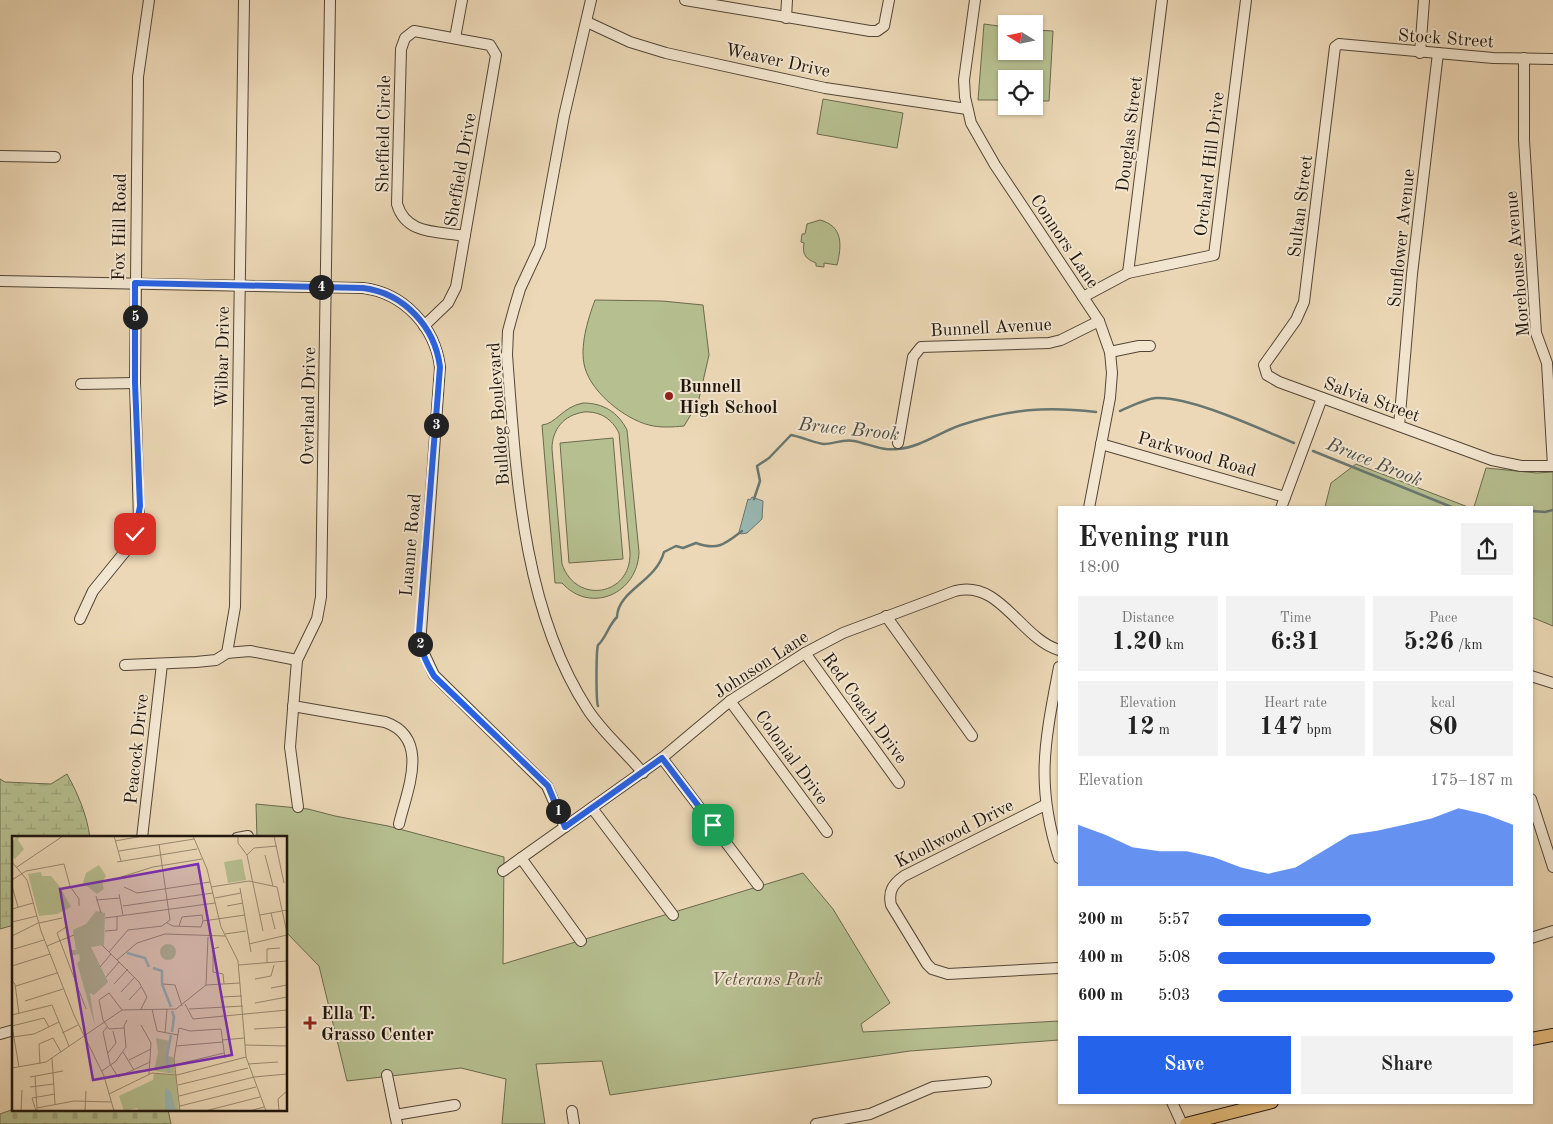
<!DOCTYPE html>
<html lang="en">
<head>
<meta charset="utf-8">
<style>
	:root { --surface:#fff; --page:#f2f2f2; --text:#222; --muted:#767676; --accent:#2563eb }
	body { margin:0; font-family:"Old Standard TT",serif; background:var(--page); color:var(--text); height:100vh; display:flex; flex-direction:column; font-size:19px; white-space:nowrap }
	* { box-sizing:border-box; margin:0 }
	p { font-size:16px; color:var(--muted) }
	.icon { flex:none; width:28px; height:28px; fill:none; stroke:currentColor; stroke-width:2; stroke-linecap:round; stroke-linejoin:round }
	.map { position:relative; flex:1; overflow:hidden }
	.details { position:absolute; left:1058px; top:506px; width:475px; height:598px; display:flex; flex-direction:column; background:var(--surface); border-radius:0px; box-shadow:0 1px 4px #0004 }
	.details>* { flex:none }
	.needle { width:32px; rotate:280deg }
	.fabs { position:absolute; left:998px; top:15px; display:grid; gap:10px }
	.fabs a { display:grid; place-items:center; width:45px; height:45px; border-radius:0px; background:var(--surface); box-shadow:0 1px 4px #0004; font-size:25px }
	.pin { position:absolute; display:grid; place-items:center; width:42px; height:42px; color:#fff; margin:-21px; border-radius:10px; box-shadow:0 2px 8px #0006 }
	.km { position:absolute; width:25px; height:25px; margin:-12px; border-radius:50%; background:#222; color:#fff; font-size:14px; line-height:25px; text-align:center }
	.round { display:grid; place-items:center; flex:none; width:52px; height:52px; border-radius:0px; background:var(--page) }
	.head { display:flex; align-items:center; justify-content:space-between; height:85px; padding:0 20px }
	h1 { font-size:28px; font-weight:700; line-height:38px }
	.figures { display:grid; grid-template-columns:repeat(3,1fr); gap:8px; height:85px; padding:5px 20px }
	.figures div { display:grid; align-content:center; border-radius:0px; background:var(--page); text-align:center }
	.figures b { font-size:25px; font-weight:700 }
	.figures small { font-size:14px; font-weight:400 }
	.figures p { font-size:14px }
	.chart { height:140px; padding:10px 20px }
	.chart p { display:flex; justify-content:space-between }
	.chart svg { width:100%; height:90px; margin-top:5px; fill:var(--accent); opacity:.7 }
	.button { display:flex; gap:10px; margin-top:auto; padding:10px 20px }
	.button a { flex:1; height:58px; border-radius:0px; background:var(--accent); color:#fff; font-size:20px; font-weight:700; line-height:58px; text-align:center }
	.button a+a { background:var(--page); color:var(--text) }
	ul { padding:0 20px; list-style:none; font-size:16px }
	li { display:grid; grid-template-columns:80px 60px 1fr; align-items:center; height:38px }
	li i { height:12px; border-radius:6px; background:var(--accent) }
	.map>svg:first-child { display:block }
</style>
</head>
<body>
<div class="map">
<svg width="1553" height="1124" viewBox="0 0 1553 1124">
	<defs>
		<pattern id="wetland-marsh" width="20" height="14" patternUnits="userSpaceOnUse" patternTransform="scale(1.25)"><rect width="20" height="14" fill="#b6bf90"/><path d="M1 5h8M5 5V1M11 12h8M15 12V8" fill="none" stroke="#9ca37b"/></pattern>
		<pattern id="cemetery-stones" width="16" height="16" patternUnits="userSpaceOnUse" patternTransform="scale(1.25)"><rect width="16" height="16" fill="#b6bf90"/><path d="M2 7V4a2 2 0 0 1 4 0v3zM10 15v-3a2 2 0 0 1 4 0v3z" fill="#9ca37b"/></pattern>
	</defs>
	<rect width="100%" height="100%" fill="#ecd8b6"/>
	<filter id="stains"><feTurbulence type="fractalNoise" baseFrequency=".004" numOctaves="4"/><feColorMatrix values="0 0 0 0 .2 0 0 0 0 .09 0 0 0 0 .02 0 0 0 .5 -.17"/></filter>
	<radialGradient id="worn" r=".72"><stop offset=".6" stop-color="#630" stop-opacity="0"/><stop offset="1" stop-color="#630" stop-opacity=".3"/></radialGradient>
	<path fill="url(#wetland-marsh)" stroke="#6a6a4e" d="M67,774C78,794 87,815 90,838H14V925L0,929V779L5,782L51,784Z"/>
	<path fill="url(#cemetery-stones)" stroke="#6a6a4e" d="M14,1109L168,1110L171,1124H0V1114Z"/>
	<g fill="#b6bf90" stroke="#6a6a4e" fill-rule="evenodd">
		<path d="M984,24L1006,27V51H1034V30L1053,31L1049,101H1034V79H1006V100H978Z"/>
		<path d="M823,99L903,113L897,148L817,134Z"/>
		<path d="M820,220C843,226 842,245 837,265L824,263V267L816,266V263C806,259 802,255 804,243L801,242L802,234H805L807,224Z"/>
		<path d="M595,300L662,301L703,305L709,355L698,403L684,426C673,427 660,428 649,425C625,419 592,393 585,368C579,347 588,319 595,300Z"/>
		<path d="M583,403C603,403 618,412 627,430L639,552C638,593 591,615 562,583H555L542,425C556,424 562,407 583,403ZM584,412C600,411 612,419 619,433L630,553C631,596 576,605 562,564L552,449C552,429 564,415 584,412Z"/>
		<path d="M613,438L623,559L569,563L560,443Z"/>
		<path d="M1356,464L1468,507H1325L1331,483Z"/>
		<path d="M1486,468L1537,473L1553,472V626L1531,617V508L1474,507Z"/>
		<path d="M256,804L308,809L335,816L388,826L504,857L503,964L803,873L833,909L890,1003L861,1024L863,1032L1059,1021V1040L910,1051L610,1095L602,1061L536,1064L545,1124H502L506,1079L461,1068L347,1081L319,966L286,932V838H257Z"/>
	</g>
	<path fill="#99b9b4" stroke="#687771" d="M752,497L763,501L762,519L747,533L741,534L739,532L748,499L750,500Z"/>
	<g fill="none" stroke-linecap="round" stroke-linejoin="round">
		<g stroke="#687771" stroke-width="2.5">
			<path d="M1120,411C1130,407 1144,399 1156,398C1191,396 1260,429 1294,443"/>
			<path d="M1313,451L1454,508"/>
			<path d="M754,499L760,481L757,466L769,458L791,435C799,436 818,444 824,444C833,444 843,439 854,441C869,444 882,451 898,449C921,447 940,432 961,425C1009,409 1047,406 1096,412"/>
			<path d="M1509,508H1519"/>
			<path d="M1531,511L1545,512L1553,510"/>
			<path d="M598,706C596,702 596,651 598,645C606,638 608,626 617,617C618,590 656,582 664,552L676,546L683,548L696,543C718,551 725,544 742,531"/>
		</g>
		<defs>
			<g id="minor">
				<path d="M591,0L564,116L540,246L520,289L514,309L508,331L507,355C516,473 522,609 588,710C604,734 625,751 643,773"/>
				<path d="M685,0L870,31H877L884,26L889,0"/>
				<path d="M975,0L964,80L965,97L971,123L995,165L1099,321L1110,352L1112,373L1110,398L1089,508"/>
				<path d="M786,18L787,0"/>
				<path d="M587,22L630,42L666,53L825,88L967,109"/>
				<path d="M455,38L462,0"/>
				<path d="M1420,53L1424,0"/>
				<path d="M1524,58V140L1536,333L1547,363L1553,466"/>
				<path d="M1553,59L1493,58L1339,44L1335,47L1304,302L1296,320L1264,365L1267,375L1279,382L1492,460L1521,466H1553"/>
				<path d="M0,156L55,157"/>
				<path d="M1128,273L1162,0"/>
				<path d="M0,281L363,288C404,293 435,327 440,367L420,645L434,675L547,786L565,827"/>
				<path d="M1083,297L1128,273L1214,255L1246,0"/>
				<path d="M424,326L448,303L456,287L496,55L490,45L414,31L405,38L401,49L397,204C406,235 437,231 465,236"/>
				<path d="M1110,352L1139,346H1150"/>
				<path d="M81,384L135,383"/>
				<path d="M1399,426L1412,274L1438,53"/>
				<path d="M898,443L913,357L921,347L1049,343L1061,340L1099,321"/>
				<path d="M1101,444L1285,497"/>
				<path d="M1281,508L1322,398"/>
				<path d="M886,616L972,736"/>
				<path d="M80,619L93,591L128,548L139,520L135,383L138,77L149,0"/>
				<path d="M227,653L235,607L244,0"/>
				<path d="M805,653L899,783"/>
				<path d="M125,665L196,662L216,660L227,653L238,652L250,651L297,660"/>
				<path d="M1059,667C1045,741 1035,784 1059,858"/>
				<path d="M1531,676L1553,683"/>
				<path d="M730,701L827,832"/>
				<path d="M293,706L385,722C431,738 407,790 399,824"/>
				<path d="M662,758L758,885"/>
				<path d="M1531,799L1553,867"/>
				<path d="M1045,805L904,876C893,884 888,891 891,905L927,964L932,969L948,974L1059,968"/>
				<path d="M298,807L290,747L297,660L317,619L321,597L330,0"/>
				<path d="M592,808L673,915"/>
				<path d="M142,838L162,664"/>
				<path d="M237,838L248,836"/>
				<path d="M521,858L581,941"/>
				<path d="M503,871L662,758L730,701L805,653L843,633L955,591C1000,579 1020,638 1059,650"/>
				<path d="M1531,938L1553,931"/>
				<path d="M0,1034L14,1030"/>
				<path d="M387,1075L397,1124"/>
				<path d="M1172,1102L1182,1124"/>
				<path d="M572,1111L574,1124"/>
				<path d="M395,1115L455,1105"/>
				<path d="M816,1124L870,1114L933,1087L986,1082"/>
			</g>
			<g id="major">
				<path d="M1531,1039L1553,1035"/>
				<path d="M1186,1124L1272,1102"/>
			</g>
		</defs>
		<use href="#minor" stroke="#524637" stroke-width="12"/>
		<use href="#major" stroke="#1e150d" stroke-width="14"/>
		<use href="#minor" stroke="#f3e6d0" stroke-width="10"/>
		<use href="#major" stroke="#e6bc7b" stroke-width="12"/>
	</g>
	<g fill="none" stroke-linecap="round" stroke-linejoin="round">
		<defs>
			<path id="route" d="M135,534L140,506L135,383V283L363,288C404,293 435,327 440,367L419,633C420,650 426,662 434,676L548,786L565,827L662,758L713,825"/>
		</defs>
		<use href="#route" stroke="#fff" stroke-width="10"/>
		<use href="#route" stroke="#2563eb" stroke-width="6"/>
	</g>
	<g fill="#8f2418" stroke="#f3e6d0" stroke-width="2">
		<circle cx="669" cy="396" r="5"/>
		<path d="M307.5 1015.5h5v5h5v5h-5v5h-5v-5h-5v-5h5z"/>
	</g>
	<g text-anchor="middle" stroke-width="4" stroke-linejoin="round" paint-order="stroke">
		<g font-size="18" fill="#1e150d" stroke="#f3e6d0">
			<text transform="translate(1446 38) rotate(4)" y="6">Stock Street</text>
			<text transform="translate(778 60) rotate(12)" y="6">Weaver Drive</text>
			<text transform="translate(383 134) rotate(-89)" y="6">Sheffield Circle</text>
			<text transform="translate(1129 134) rotate(-83)" y="6">Douglas Street</text>
			<text transform="translate(1209 164) rotate(-83)" y="6">Orchard Hill Drive</text>
			<text transform="translate(460 170) rotate(-80)" y="6">Sheffield Drive</text>
			<text transform="translate(1300 206) rotate(-83)" y="6">Sultan Street</text>
			<text transform="translate(119 227) rotate(-89)" y="6">Fox Hill Road</text>
			<text transform="translate(1401 238) rotate(-84)" y="6">Sunflower Avenue</text>
			<text transform="translate(1065 241) rotate(56)" y="6">Connors Lane</text>
			<text transform="translate(1517 264) rotate(-95)" y="6">Morehouse Avenue</text>
			<text transform="translate(991 327) rotate(-3)" y="6">Bunnell Avenue</text>
			<text transform="translate(222 357) rotate(-89)" y="6">Wilbar Drive</text>
			<text transform="translate(1372 399) rotate(20)" y="6">Salvia Street</text>
			<text transform="translate(308 406) rotate(-89)" y="6">Overland Drive</text>
			<text transform="translate(498 414) rotate(-94)" y="6">Bulldog Boulevard</text>
			<text transform="translate(1197 454) rotate(16)" y="6">Parkwood Road</text>
			<text transform="translate(410 545) rotate(-85)" y="6">Luanne Road</text>
			<text transform="translate(761 664) rotate(-33)" y="6">Johnson Lane</text>
			<text transform="translate(865 708) rotate(54)" y="6">Red Coach Drive</text>
			<text transform="translate(136 749) rotate(-84)" y="6">Peacock Drive</text>
			<text transform="translate(792 757) rotate(54)" y="6">Colonial Drive</text>
			<text transform="translate(954 833) rotate(-27)" y="6">Knollwood Drive</text>
		</g>
		<g font-size="18" font-weight="bold" fill="#1e150d" stroke="#f3e6d0" text-anchor="start">
			<text x="679" y="392">Bunnell<tspan x="679" dy="21">High School</tspan></text>
			<text x="321" y="1019">Ella T.<tspan x="321" dy="21">Grasso Center</tspan></text>
		</g>
		<g font-size="18" font-style="italic" fill="#53503b" stroke="#f3e6d0">
			<text x="767" y="985">Veterans Park</text>
		</g>
		<g font-size="19" font-style="italic" fill="#494e47" stroke="#f3e6d0">
			<text transform="translate(849 428) rotate(6)" y="7">Bruce Brook</text>
			<text transform="translate(1375 461) rotate(22)" y="7">Bruce Brook</text>
		</g>
	</g>
	<g transform="translate(12 836)">
		<rect width="275" height="275" fill="#ecd8b6"/>
		<path d="M4,0H8L6,4L12,13L3,23L0,20V7Z" fill="#b6bf90"/>
		<path d="M87,29L94,40L90,46L92,53L85,58L71,47L74,37Z" fill="#b6bf90"/>
		<path d="M29,36L30,40H39L48,51L59,71L45,78L27,80L16,38Z" fill="#b6bf90"/>
		<path d="M230,23L234,44L216,47L212,26ZM84,75L93,77L92,109L79,111L96,146L82,159L78,157L83,190L65,127L68,125L67,118L58,120L57,114H64L61,94L74,88ZM148 116a8 8 0 1 1 16 0a8 8 0 1 1-16 0ZM144,202L158,205L155,220L161,221L163,238L142,235L146,216ZM142,237L164,239L167,275H127L125,272L112,275L107,260L141,244Z" fill="#b6bf90"/>
		<path d="M153,251L159,256L164,275H153Z" fill="#99b9b4"/>
		<path fill="none" stroke="#99b9b4" stroke-width="2.5" d="M115,117L133,122L137,131M141,132L150,135V148L159,171M160,175L162,181L160,196M157,237L155,220L159,199"/>
		<path fill="none" stroke="#9a8a72" stroke-width="1" d="M102,0L109,25M181,0L195,33L209,91L226,125L234,221L254,275M226,0V7L235,19L251,95M262,0L272,47M103,5L131,0M107,15L182,3M235,19L242,12L265,10M253,19L261,50M0,26L15,44L29,95L62,179L92,240L102,275M105,26L185,13M5,31L51,0M109,41L141,31L190,23M0,44L14,35L52,28L58,50L67,63V70M0,50L6,71M112,51L125,57L198,46M199,51L237,45L265,51L275,97M228,52L239,116M107,58L111,79M84,60L89,77M203,62L229,57M84,64L108,62M111,70L201,57M215,70L231,67M0,73L21,67M259,77L263,93M248,79L275,74M93,82L203,67M191,85L233,79M0,86L25,80M27,87L50,82M155,87L161,90L189,91L191,85M167,90L170,81L190,79L191,85M54,91L45,97L74,173M93,95L105,94V80M213,98L234,95M0,100L26,87M237,108L275,99M90,109L127,146L135,161L129,173M35,110L62,99M207,111L201,113V136L211,138L212,148M2,113L32,104M97,116L116,94L150,90L158,84L147,8M105,124L125,107L153,98L213,100M255,127V113L268,112M227,129L275,125M0,130L38,118M88,131L99,118M94,141L107,126M243,143L259,140L262,129M0,145L3,148L7,178M102,148L116,133M151,148L163,149L170,170M194,149L196,101M4,150L45,137M259,152L275,149M109,156L123,141M210,161L230,160M117,164L129,151M13,165L51,153M243,167L275,161M173,168L181,183L275,174M140,173L145,195L166,199M177,173L231,170M110,174L97,157L87,164L91,184L97,193L112,192M0,179L40,169L57,210M129,189L139,207L137,238M0,190L32,182L37,191M0,190L7,231M95,191L91,196L98,228L106,241L138,226M242,193L275,191M50,197L66,189M153,197L155,173M1,201L22,198L47,186M210,204L232,202M233,209L275,210M164,210L211,206M111,216L122,234M96,217L104,207L101,195M40,222L43,268M117,224L139,213M28,228L27,208L41,202L49,216M236,228L266,226M162,229L212,217M0,232L34,226L110,174L164,173L194,149L228,147M90,235L104,225L114,211L112,190L115,184M23,240L25,272M18,241L51,235M166,249L236,232M18,251L42,248M97,258L140,237L165,239L234,221M167,260L242,241L275,238M168,270L244,251M9,275L10,254M24,275L20,262L43,258M25,275V272L62,265L99,266M73,275L74,255M168,275L162,223L167,192L178,195L209,193L213,222M193,275L248,261M237,275L252,271M267,275L266,263L275,255"/>
		<path fill="#7b2cbf" fill-opacity="0.15" stroke="#7b2cbf" stroke-width="2.5" d="M186,28L220,219L81,244L48,53Z"/>
		<rect width="275" height="275" fill="none" stroke="#1e150d" stroke-width="2.5"/>
	</g>
	<rect width="100%" height="100%" filter="url(#stains)"/>
	<rect width="100%" height="100%" fill="url(#worn)"/>
</svg>
<div class="fabs">
<a><svg class="needle" viewBox="-14 -14 28 28"><path d="M0-13l5 13h-10z" fill="#e53935"/><path d="M0 13l5-13h-10z" fill="#767676"/></svg></a>
<a><svg class="icon" aria-label="locate" viewBox="0 0 24 24"><circle cx="12" cy="12" r="6"/><path d="M12 2v4M12 18v4M2 12h4M18 12h4"/></svg></a>
</div>
<div class="pin" style="left:713px;top:825px;background:#1e9e55"><svg class="icon" aria-label="arrive" viewBox="0 0 24 24"><path d="M6 21V4h12l-3 4 3 4H6"/></svg></div>
<div class="pin" style="left:135px;top:534px;background:#d93025"><svg class="icon" aria-label="check" viewBox="0 0 24 24"><path d="M5 12l5 5 9-10"/></svg></div>
<b class="km" style="left:558px;top:811px">1</b>
<b class="km" style="left:420px;top:644px">2</b>
<b class="km" style="left:436px;top:425px">3</b>
<b class="km" style="left:321px;top:287px">4</b>
<b class="km" style="left:135px;top:317px">5</b>
<section class="details">
<div class="head"><div><h1>Evening run</h1><p>18:00</p></div><a class="round"><svg class="icon" aria-label="share" viewBox="0 0 24 24"><path d="M12 15V3M7 8l5-5 5 5M5 13v7h14v-7"/></svg></a></div>
<div class="figures">
<div><p>Distance</p><b>1.20<small> km</small></b></div>
<div><p>Time</p><b>6:31</b></div>
<div><p>Pace</p><b>5:26<small> /km</small></b></div>
</div>
<div class="figures">
<div><p>Elevation</p><b>12<small> m</small></b></div>
<div><p>Heart rate</p><b>147<small> bpm</small></b></div>
<div><p>kcal</p><b>80</b></div>
</div>
<div class="chart"><p><span>Elevation</span>175–187 m</p>
<svg viewBox="0 0 160 44" preserveAspectRatio="none"><path d="M0 44V14L10 19L20 25L30 27L40 27L50 30L60 35L70 38L80 35L90 27L100 19L110 17L120 14L130 11L140 6L150 9L160 14V44z"/></svg>
</div>
<ul>
<li><b>200 m</b>5:57<i style="width:52%"></i></li>
<li><b>400 m</b>5:08<i style="width:94%"></i></li>
<li><b>600 m</b>5:03<i style="width:100%"></i></li>
</ul>
<div class="button"><a>Save</a><a>Share</a></div>
</section>
</div>
</body>
</html>
